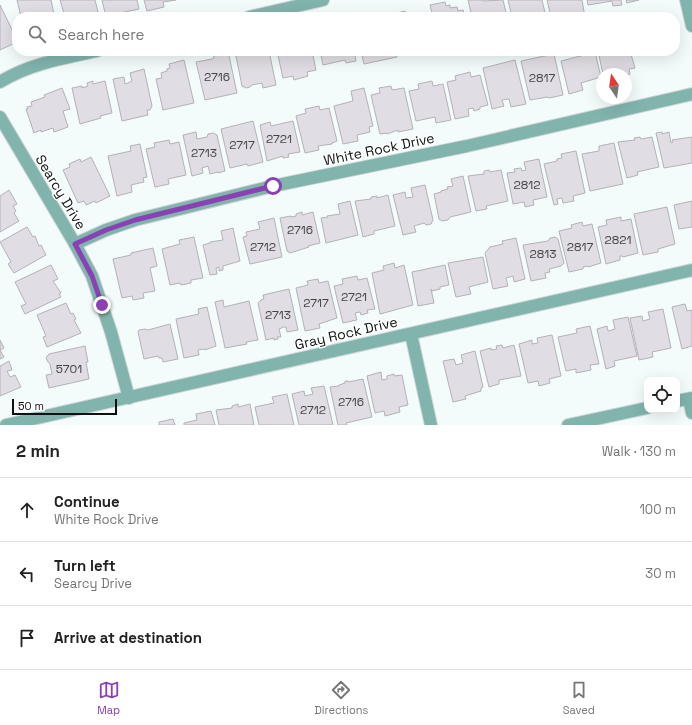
<!DOCTYPE html>
<html lang="en">
<head>
<meta charset="utf-8">
<style>
	body { margin:0; font-family:"Space Grotesk",sans-serif; background:#f6f6f6; color:#222 }
	.controls { position:absolute; right:12px; bottom:12px; display:grid; overflow:hidden; border-radius:8px; box-shadow:0 4px 16px #0002 }
	.controls button { width:36px; height:36px; display:grid; place-items:center; padding:0; border:0; border-bottom:1px solid #e0e0e0; background:#fff; color:#222; font:20px sans-serif }
	.compass { position:absolute; left:596px; top:68px; width:36px; height:36px; border-radius:50%; background:#fff; box-shadow:0 4px 16px #0002; rotate:347deg }
	.scale { position:absolute; left:12px; bottom:10px; width:105px; box-sizing:border-box; padding-left:4px; border:2px solid #0e1111; border-top:0; font-size:11px; line-height:14px; white-space:nowrap; color:#0e1111; -webkit-text-stroke:3px #fff; paint-order:stroke }
	.stop { position:absolute; width:12px; height:12px; margin:-9px; border:3px solid #8a41b3; border-radius:50%; background:#fff }
	.stop.end { background:#8a41b3; border-color:#fff; box-shadow:0 1px 4px #0008 }
	.list { margin:0; padding:0; list-style:none }
	h2 { display:flex; justify-content:space-between; align-items:center; height:52px; margin:0; padding:0 16px; font-size:17px }
	h2 small { font-size:13px; font-weight:400; color:#767676 }
	.list li { display:grid; grid-template-columns:26px 1fr auto; gap:12px; align-items:center; box-sizing:border-box; height:64px; padding:0 16px; border-top:1px solid #e0e0e0 }
	.list b { display:block; font-size:15px; white-space:nowrap }
	.list p { margin:0; font-size:13px; white-space:nowrap; color:#767676 }
	.list em { font-size:13px; font-style:normal; color:#767676 }
	.icon { flex:none; width:22px; height:22px; fill:none; stroke:currentColor; stroke-width:2; stroke-linecap:round; stroke-linejoin:round }
	.map { position:relative; flex:none; width:692px; height:425px; overflow:hidden }
	.search { position:absolute; background:#fff; box-shadow:0 4px 16px #0002; left:12px; right:12px; top:12px; height:44px; display:flex; align-items:center; gap:10px; box-sizing:border-box; padding:0 14px; border-radius:16px; color:#767676; font-size:15px }
	.sheet { height:244px; background:#fff }
	nav { display:flex; justify-content:space-around; align-items:center; box-sizing:border-box; height:56px; border-top:1px solid #e0e0e0; background:#fff; font-size:11px; color:#767676 }
	nav a { display:grid; justify-items:center; gap:2px }
	nav .on { color:#8a41b3 }
	.map>svg:first-child { display:block }
</style>
</head>
<body>
<div class="map">
<svg width="692" height="425" viewBox="0 0 692 425">
	<rect width="100%" height="100%" fill="#f3fcfb"/>
	<g fill="#e1dde4" stroke="#b4b1b7">
		<polygon points="17,0 51,0 54,14 55,13 56,17 21,17"/>
		<polygon points="60,0 95,0 98,12 83,17 65,17"/>
		<polygon points="102,0 137,0 139,9 120,13 121,17 106,17"/>
		<polygon points="144,0 176,0 163,2 164,7 147,11"/>
		<polygon points="468,0 483,0 483,1 503,0 507,17 472,17"/>
		<polygon points="508,0 542,0 546,17 512,17"/>
		<polygon points="547,0 582,0 585,17 576,17 575,14 563,17 551,17"/>
		<polygon points="587,0 621,0 622,5 613,6 612,1 588,5"/>
		<polygon points="626,0 639,0 627,3"/>
		<polygon points="445,2 446,6 450,5 450,8 457,7 458,11 463,10 465,17 433,17 430,5"/>
		<polygon points="0,5 17,40 17,42 0,50"/>
		<polygon points="405,11 406,17 394,17 393,14"/>
		<polygon points="228,51 237,93 205,100 196,62 212,59 214,58 213,54"/>
		<polygon points="235,51 250,51 251,55 257,53 257,51 269,51 276,85 263,88 262,83 252,85 250,87 246,88 242,86"/>
		<polygon points="277,51 312,51 316,70 307,72 308,76 294,80 293,76 283,78"/>
		<polygon points="320,51 354,51 356,61 346,63 345,60 323,65"/>
		<polygon points="361,51 396,51 397,57 364,64"/>
		<polygon points="583,51 595,52 601,77 581,83 583,90 569,94 561,61 584,55"/>
		<polygon points="598,51 630,51 635,68 629,69 630,74 626,75 603,74"/>
		<polygon points="554,54 563,95 549,98 548,97 530,100 521,61"/>
		<polygon points="184,60 194,103 163,110 156,79 162,78 161,73 167,71 167,69 170,68 169,64"/>
		<polygon points="515,60 526,104 511,107 509,99 502,100 504,106 492,109 483,68"/>
		<polygon points="144,69 152,106 150,110 147,110 148,115 122,121 113,79 124,77 125,84 128,83 132,81 130,73"/>
		<polygon points="470,72 471,77 480,75 488,105 480,107 480,109 474,111 473,108 468,109 469,116 455,119 447,82 456,80 455,76"/>
		<polygon points="93,81 93,84 105,81 112,113 100,116 101,118 80,124 72,88 82,86 82,88 88,86 87,83"/>
		<polygon points="432,81 433,86 443,84 451,120 436,123 435,117 416,121 409,91 419,89 418,84"/>
		<polygon points="391,86 392,90 404,88 413,129 398,132 398,130 387,134 387,133 380,134 371,95 380,93 379,88"/>
		<polygon points="62,88 70,109 63,111 68,127 54,132 53,128 41,132 41,130 34,133 26,109 28,109 27,107 32,106 31,102 45,97 44,95"/>
		<polygon points="364,88 373,126 369,127 370,132 357,135 358,141 343,144 334,106 353,101 351,91"/>
		<polygon points="319,106 320,110 329,108 337,141 332,143 332,144 318,146 319,150 305,153 296,116 306,113 305,109"/>
		<polygon points="253,121 263,162 248,166 247,164 230,168 221,129"/>
		<polygon points="293,121 300,152 288,154 289,157 283,158 283,156 267,161 260,125 270,122 271,126"/>
		<polygon points="196,132 197,139 207,137 208,134 213,133 217,135 225,171 218,173 218,172 210,174 208,166 202,168 203,173 192,176 183,135"/>
		<polygon points="662,132 662,134 669,132 671,143 673,142 672,140 692,137 692,163 664,168 656,133"/>
		<polygon points="640,137 641,139 652,137 659,167 637,172 638,175 627,178 618,142 635,140 634,138"/>
		<polygon points="169,140 170,144 179,142 186,175 168,179 169,184 155,187 146,149 155,147 154,143"/>
		<polygon points="614,143 623,184 590,191 582,154 599,151 599,146"/>
		<polygon points="140,144 147,177 143,178 144,182 131,185 132,192 117,196 108,156 131,151 130,146"/>
		<polygon points="576,151 585,193 573,196 574,201 563,203 562,198 557,199 558,204 554,205 544,164 557,161 557,159 562,158 561,154"/>
		<polygon points="91,157 110,196 96,203 95,201 86,205 84,201 78,203 63,170 70,167 69,164 80,159 81,162"/>
		<polygon points="539,159 547,197 533,200 534,205 525,207 524,202 513,204 507,173 515,172 514,169 521,168 522,171 526,170 524,162"/>
		<polygon points="489,170 490,172 501,170 508,201 486,206 487,209 476,211 468,176 484,174 484,171"/>
		<polygon points="463,176 471,212 450,217 448,220 442,221 439,219 434,194 441,192 441,191 448,189 447,187 453,186 451,179"/>
		<polygon points="425,185 433,220 431,224 426,225 424,223 414,226 416,232 403,235 393,195 405,192 406,198 413,197 411,188"/>
		<polygon points="9,190 17,204 13,206 16,211 14,213 19,221 0,232 0,196"/>
		<polygon points="388,195 395,226 374,231 374,234 363,237 355,201 371,199 371,197 377,196 377,198"/>
		<polygon points="350,201 358,235 326,243 321,218 328,217 327,216 340,214 338,204"/>
		<polygon points="692,201 692,227 679,229 674,205"/>
		<polygon points="667,207 675,244 658,249 658,252 643,255 634,214"/>
		<polygon points="302,212 302,215 313,212 320,243 308,246 309,247 290,253 287,251 280,218 291,216 291,217 296,216 296,214"/>
		<polygon points="621,217 621,221 631,219 638,253 623,257 622,256 620,256 620,260 606,264 598,227 607,225 606,220"/>
		<polygon points="274,218 282,257 250,264 243,237 247,236 246,232 260,229 258,222"/>
		<polygon points="582,222 583,226 592,224 601,263 588,267 588,266 583,267 583,269 569,272 559,231 572,228 571,225"/>
		<polygon points="27,227 33,237 35,236 39,246 41,245 46,255 14,273 8,264 11,262 0,242"/>
		<polygon points="233,228 240,261 223,266 223,270 219,271 219,267 216,268 217,274 210,275 203,245 210,243 210,242 223,240 221,231"/>
		<polygon points="194,237 203,278 191,280 191,283 181,285 180,283 170,285 162,249 180,244 179,240"/>
		<polygon points="555,237 558,239 564,263 561,266 549,269 550,272 545,273 546,278 531,281 523,245 548,241 550,238"/>
		<polygon points="516,238 525,279 514,282 513,276 506,278 508,286 493,289 485,253 490,247 503,244 502,241"/>
		<polygon points="153,248 157,266 150,268 155,291 143,293 144,298 133,300 132,296 122,298 113,259 131,255 131,253"/>
		<polygon points="483,257 488,282 469,287 471,294 456,297 448,263"/>
		<polygon points="394,263 395,268 404,265 413,305 380,314 372,273 384,270 383,266"/>
		<polygon points="51,265 58,279 53,281 61,293 59,294 61,297 25,314 21,306 26,304 15,282"/>
		<polygon points="445,265 449,285 440,287 440,289 432,291 431,289 434,303 418,306 412,272"/>
		<polygon points="357,276 358,280 367,278 375,309 367,310 368,313 361,315 360,312 355,313 357,320 343,323 334,286 343,284 342,279"/>
		<polygon points="318,279 319,283 328,281 337,318 319,324 320,328 305,331 296,288 308,285 307,281"/>
		<polygon points="289,289 298,330 287,332 286,327 284,327 279,329 281,337 277,337 278,339 274,340 274,338 266,340 258,303 261,300 264,299 263,295"/>
		<polygon points="223,300 224,307 249,301 258,340 246,342 247,344 225,348 215,302"/>
		<polygon points="66,303 71,314 73,313 76,319 74,320 81,333 47,347 43,337 46,336 37,315"/>
		<polygon points="685,304 687,311 692,310 692,346 682,349 672,307"/>
		<polygon points="207,307 216,346 205,350 205,349 198,350 199,355 184,358 176,319 199,314 198,309"/>
		<polygon points="663,309 671,348 652,352 653,357 639,360 630,318 642,316 643,321 650,319 648,312"/>
		<polygon points="628,317 637,356 614,361 615,366 606,369 597,329 607,326 608,331 615,329 613,320"/>
		<polygon points="170,324 178,359 163,362 162,358 159,358 158,356 144,359 138,332 139,330 145,329 148,330"/>
		<polygon points="590,326 599,364 590,365 591,370 576,373 576,369 566,371 558,337 577,333 576,329"/>
		<polygon points="552,335 561,376 549,379 550,383 539,386 538,381 528,383 519,344 532,340 532,344 538,343 537,338"/>
		<polygon points="0,340 4,348 0,350 4,357 0,359"/>
		<polygon points="502,345 503,348 514,345 521,376 499,380 499,384 489,387 480,351 491,348 491,350 497,349 496,346"/>
		<polygon points="85,346 88,362 86,362 89,379 49,388 46,375 52,374 50,364 48,362 46,358 49,354"/>
		<polygon points="475,351 483,387 481,388 481,391 465,396 466,399 453,402 443,361 454,359 456,365 463,363 461,355"/>
		<polygon points="9,361 12,370 7,371 10,377 15,375 21,387 0,396 0,366"/>
		<polygon points="381,372 382,380 387,379 387,376 394,374 394,376 402,375 408,405 399,407 400,412 385,416 384,411 375,413 367,376"/>
		<polygon points="363,379 372,417 346,423 347,425 338,425 330,387 339,386 339,385 345,383 345,381 348,381 348,382"/>
		<polygon points="324,386 333,425 299,425 292,394 304,391 305,396 313,394 311,388"/>
		<polygon points="287,394 294,425 259,425 255,407 274,403 272,397"/>
		<polygon points="238,404 238,407 250,404 254,425 219,425 216,410 232,408 232,406"/>
		<polygon points="211,411 215,425 184,425 184,423 197,420 196,414"/>
		<polygon points="173,419 175,425 159,425 159,422"/>
	</g>
	<g fill="none" stroke-linecap="round" stroke-linejoin="round">
		<defs>
			<g id="minor">
				<polyline points="686,0 692,26"/>
				<polyline points="249,17 323,0"/>
				<path d="M0,82C29,64 64,58 97,51"/>
				<polyline points="0,117 75,244 92,276 111,332 129,398"/>
				<polyline points="75,244 106,230 135,220 273,186 467,146 692,94"/>
				<polyline points="411,334 431,425"/>
				<polyline points="689,399 692,413"/>
				<polyline points="677,401 692,398"/>
				<polyline points="6,425 692,270"/>
				<polyline points="568,425 647,408"/>
			</g>
		</defs>
		<use href="#minor" stroke="#ced6d6" stroke-width="14"/>
		<use href="#minor" stroke="#81b4ad" stroke-width="12"/>
	</g>
	<g fill="none" stroke-linecap="round" stroke-linejoin="round">
		<polyline stroke="#8a41b3" stroke-width="5" points="102,305 92,276 75,244 106,230 135,220 273,186"/>
	</g>
	<g text-anchor="middle" stroke-width="3" stroke-linejoin="round" paint-order="stroke">
		<g font-size="12" fill="#434446">
			<text x="217" y="81">2716</text>
			<text x="542" y="82">2817</text>
			<text x="279" y="143">2721</text>
			<text x="242" y="149">2717</text>
			<text x="204" y="157">2713</text>
			<text x="527" y="189">2812</text>
			<text x="300" y="234">2716</text>
			<text x="618" y="244">2821</text>
			<text x="263" y="251">2712</text>
			<text x="580" y="251">2817</text>
			<text x="543" y="258">2813</text>
			<text x="354" y="301">2721</text>
			<text x="316" y="307">2717</text>
			<text x="278" y="319">2713</text>
			<text x="69" y="373">5701</text>
			<text x="351" y="406">2716</text>
			<text x="313" y="414">2712</text>
		</g>
		<g font-size="14" fill="#0e1111" stroke="#fff">
			<text transform="translate(379 149) rotate(-12)" y="5">White Rock Drive</text>
			<text transform="translate(61 192) rotate(59)" y="5">Searcy Drive</text>
			<text transform="translate(346 333) rotate(-13)" y="5">Gray Rock Drive</text>
		</g>
	</g>
</svg>
<div class="controls">
<button><svg class="icon" aria-label="locate" viewBox="0 0 24 24"><circle cx="12" cy="12" r="6"/><path d="M12 2v4M12 18v4M2 12h4M18 12h4"/></svg></button>
</div>
<svg class="compass" viewBox="-18 -18 36 36"><path d="M0-13l5 13h-10z" fill="#e53935"/><path d="M0 13l5-13h-10z" fill="#767676"/></svg>
<div class="scale">50 m</div>
<div class="stop" style="left:273px;top:186px"></div>
<div class="stop end" style="left:102px;top:305px"></div>
<div class="search"><svg class="icon" aria-label="search" viewBox="0 0 24 24"><circle cx="10" cy="10" r="6"/><path d="M15 15l6 6"/></svg>Search here</div>
</div>
<section class="sheet">
<h2>2 min<small>Walk · 130 m</small></h2>
<ul class="list">
<li><svg class="icon" aria-label="ahead" viewBox="0 0 24 24"><path d="M12 20V5M6 11l6-6 6 6"/></svg><div><b>Continue</b><p>White Rock Drive</p></div><em>100 m</em></li>
<li><svg class="icon" aria-label="left" viewBox="0 0 24 24"><path d="M17 20v-9H6M10 6l-5 5 5 5"/></svg><div><b>Turn left</b><p>Searcy Drive</p></div><em>30 m</em></li>
<li><svg class="icon" aria-label="arrive" viewBox="0 0 24 24"><path d="M6 21V4h12l-3 4 3 4H6"/></svg><div><b>Arrive at destination</b></div></li>
</ul>
</section>
<nav>
<a class="on"><svg class="icon" aria-label="map" viewBox="0 0 24 24"><path d="M3 6l6-2 6 2 6-2v14l-6 2-6-2-6 2zM9 4v14M15 6v14"/></svg>Map</a>
<a><svg class="icon" aria-label="directions" viewBox="0 0 24 24"><path d="M12 3l9 9-9 9-9-9zM9 14v-3h6M13 9l2 2-2 2"/></svg>Directions</a>
<a><svg class="icon" aria-label="saved" viewBox="0 0 24 24"><path d="M7 4h10v16l-5-4-5 4z"/></svg>Saved</a>
</nav>
</body>
</html>
